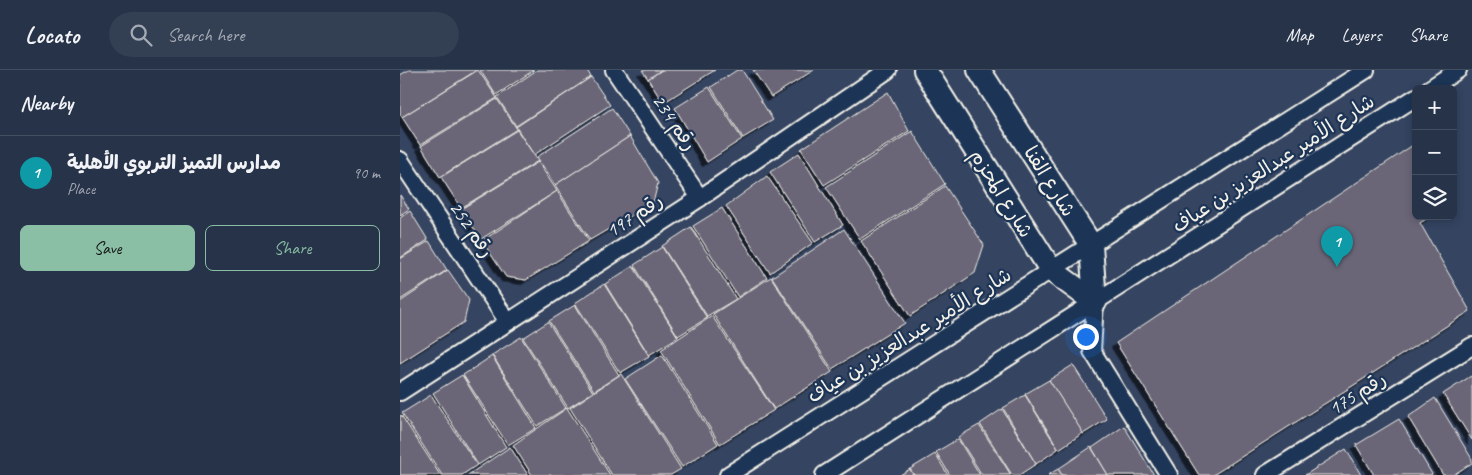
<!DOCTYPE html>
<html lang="en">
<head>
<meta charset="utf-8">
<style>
	body { margin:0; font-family:Caveat,"Playpen Sans Arabic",sans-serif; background:#333f53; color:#f1f3f6 }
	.controls { position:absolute; right:15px; top:15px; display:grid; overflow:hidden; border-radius:8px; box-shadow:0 2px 8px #0003 }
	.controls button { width:45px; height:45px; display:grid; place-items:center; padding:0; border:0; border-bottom:1px solid #434e61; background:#273349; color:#f1f3f6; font:25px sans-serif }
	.you { position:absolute; left:685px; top:266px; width:18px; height:18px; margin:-12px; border:4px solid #fff; border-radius:50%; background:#1a73e8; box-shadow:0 0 0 8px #1a73e833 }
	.badge { display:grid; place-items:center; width:32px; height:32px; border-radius:50%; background:#8abfa5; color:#fff; font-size:16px; font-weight:700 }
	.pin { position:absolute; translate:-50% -41px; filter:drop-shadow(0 1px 2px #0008) }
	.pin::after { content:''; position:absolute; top:26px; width:18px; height:15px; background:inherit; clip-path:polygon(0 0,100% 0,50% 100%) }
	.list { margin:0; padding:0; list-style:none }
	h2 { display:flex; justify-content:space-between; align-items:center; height:65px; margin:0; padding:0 20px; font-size:21px }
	h2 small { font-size:16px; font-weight:400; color:#a4aab4 }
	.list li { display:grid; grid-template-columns:32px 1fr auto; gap:15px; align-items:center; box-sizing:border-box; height:75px; padding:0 20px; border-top:1px solid #434e61 }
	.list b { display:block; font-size:19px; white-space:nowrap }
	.list p { margin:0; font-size:16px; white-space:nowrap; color:#a4aab4 }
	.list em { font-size:16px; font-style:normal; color:#a4aab4 }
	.actions { display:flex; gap:10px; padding:15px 20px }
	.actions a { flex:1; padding:11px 0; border:1px solid #8abfa5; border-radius:8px; text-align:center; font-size:18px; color:#8abfa5 }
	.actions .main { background:#8abfa5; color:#111 }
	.icon { flex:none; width:28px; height:28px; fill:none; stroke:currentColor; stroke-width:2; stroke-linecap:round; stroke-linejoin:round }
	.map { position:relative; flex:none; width:1072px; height:405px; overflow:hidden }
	header { display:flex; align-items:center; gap:30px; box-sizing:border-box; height:70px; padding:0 25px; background:#273349; border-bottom:1px solid #434e61 }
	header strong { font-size:24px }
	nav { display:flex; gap:28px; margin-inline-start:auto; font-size:18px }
	.search { width:350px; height:45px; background:#333f53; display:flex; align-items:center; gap:12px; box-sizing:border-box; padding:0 18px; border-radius:28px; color:#a4aab4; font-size:19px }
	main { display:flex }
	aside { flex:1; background:#273349 }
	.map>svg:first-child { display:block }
</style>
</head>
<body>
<header>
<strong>Locato</strong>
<div class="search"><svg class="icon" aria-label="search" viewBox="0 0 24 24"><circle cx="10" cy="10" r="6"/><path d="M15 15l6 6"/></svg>Search here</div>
<nav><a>Map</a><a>Layers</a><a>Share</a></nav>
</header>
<main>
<aside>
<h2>Nearby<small></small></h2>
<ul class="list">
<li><span class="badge" style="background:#0f9aa8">1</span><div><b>مدارس التميز التربوي الأهلية</b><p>Place</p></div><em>90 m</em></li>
</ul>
<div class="actions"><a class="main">Save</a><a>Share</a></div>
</aside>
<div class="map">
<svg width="1072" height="405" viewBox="0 0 1072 405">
	<defs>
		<filter id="shadow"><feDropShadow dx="-4.5" dy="4.5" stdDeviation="0" flood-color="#0009"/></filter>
	</defs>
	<rect width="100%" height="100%" fill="#344461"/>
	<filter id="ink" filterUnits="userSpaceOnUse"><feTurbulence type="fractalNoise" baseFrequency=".02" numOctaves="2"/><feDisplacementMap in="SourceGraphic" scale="10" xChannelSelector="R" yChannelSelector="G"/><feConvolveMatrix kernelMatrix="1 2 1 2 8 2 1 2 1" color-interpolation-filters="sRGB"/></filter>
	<g filter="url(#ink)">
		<g fill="#6b6678" stroke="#f4f1e8" filter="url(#shadow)">
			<polygon points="9,0 77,0 2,47 0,44 0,5"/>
			<polygon points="78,0 97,28 20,75 2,47"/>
			<polygon points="80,0 134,0 96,25"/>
			<polygon points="137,0 187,0 191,7 116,56 97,27"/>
			<polygon points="242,0 261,0 248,9"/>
			<polygon points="262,0 315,0 263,33 248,9"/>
			<polygon points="337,0 342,0 373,50 343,68 311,17"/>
			<polygon points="353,0 414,0 371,27"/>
			<polygon points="191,7 210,35 134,85 116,57"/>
			<polygon points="309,17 342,69 307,92 275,38"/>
			<polygon points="488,22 509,61 424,115 401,79"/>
			<polygon points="97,29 117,59 40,107 21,76"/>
			<polygon points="212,38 230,66 155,115 137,87"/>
			<polygon points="117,60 138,91 61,138 41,107"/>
			<polygon points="512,61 545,114 460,169 426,117"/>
			<polygon points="230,66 258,113 253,133 190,170 155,115"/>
			<polygon points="1016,73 1016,146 1031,146 1020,153 1070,241 813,405 799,405 716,273"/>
			<polygon points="399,83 443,155 415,172 370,102"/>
			<polygon points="138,92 157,121 81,169 61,139"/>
			<polygon points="367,106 413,173 370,203 326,136"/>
			<polygon points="545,116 584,175 575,203 510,246 461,171"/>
			<polygon points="157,121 189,171 126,210 106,207 82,171"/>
			<polygon points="0,125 9,139 0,145"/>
			<polygon points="322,138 367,208 338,227 293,156"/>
			<polygon points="10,141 28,170 0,188 0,148"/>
			<polygon points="291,157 336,229 307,246 262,176"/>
			<polygon points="444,159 505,253 432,299 372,207"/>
			<polygon points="29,171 47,200 0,230 0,189"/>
			<polygon points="262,177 307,248 278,266 234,195"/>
			<polygon points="233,196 278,267 249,285 205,214"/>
			<polygon points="48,200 69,230 64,252 0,293 0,232"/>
			<polygon points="371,207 432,302 374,339 313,244"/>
			<polygon points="204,214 249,286 220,303 175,233"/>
			<polygon points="175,235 219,305 194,321 149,251"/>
			<polygon points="312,246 374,340 320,374 261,280"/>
			<polygon points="148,252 193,322 168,338 123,268"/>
			<polygon points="121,267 166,338 137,356 92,285"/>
			<polygon points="262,285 318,374 282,397 225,309"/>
			<polygon points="92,286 136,358 108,375 63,305"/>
			<polygon points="673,295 707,349 683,364 649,310"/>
			<polygon points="221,304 281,399 271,405 212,405 170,338"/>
			<polygon points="62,305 106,377 78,395 33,323"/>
			<polygon points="1071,306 1072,308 1072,370 1043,324"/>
			<polygon points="649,310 683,363 659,379 625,324"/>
			<polygon points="31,325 77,395 62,405 42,405 2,343"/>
			<polygon points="625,325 658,379 636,394 603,338"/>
			<polygon points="1035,328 1072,389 1072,393 1053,405 1043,405 1008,347"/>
			<polygon points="167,338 210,405 132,405 113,375"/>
			<polygon points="602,339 636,394 619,405 612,405 580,354"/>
			<polygon points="1,345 40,405 0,405 0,346"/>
			<polygon points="999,349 1032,404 1031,405 974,405 956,375"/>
			<polygon points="579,355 611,405 582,405 558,367"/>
			<polygon points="724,356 754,405 708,405 692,378"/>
			<polygon points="558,369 580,405 550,405 536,382"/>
			<polygon points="110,377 128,405 68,405"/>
			<polygon points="691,377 708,405 662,405 658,399"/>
			<polygon points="946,379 961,405 905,405"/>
			<polygon points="535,384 548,405 514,405 510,399"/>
			<polygon points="510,399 513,405 500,405"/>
			<polygon points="658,399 662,405 648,405"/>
		</g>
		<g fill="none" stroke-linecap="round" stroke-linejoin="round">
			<defs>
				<g id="street">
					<polyline points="214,0 300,128"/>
					<polyline points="1029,19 1058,0"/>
					<polyline points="0,90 108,252"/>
					<polyline points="695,232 692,281 769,405"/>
					<polyline points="0,322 300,128 488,0"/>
					<polyline points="328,405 966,0"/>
					<polyline points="424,405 1016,27"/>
					<polyline points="865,405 1072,276"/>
				</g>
				<g id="secondary">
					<polyline points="525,0 651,200 695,232"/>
					<polyline points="579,0 691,175 695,232"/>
				</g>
			</defs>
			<use href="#street" stroke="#f4f1e8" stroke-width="20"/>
			<use href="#secondary" stroke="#f4f1e8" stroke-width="26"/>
			<use href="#street" stroke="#1d3557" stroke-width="16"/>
			<use href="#secondary" stroke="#1d3557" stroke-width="22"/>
		</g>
	</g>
	<g text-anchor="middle" stroke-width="4.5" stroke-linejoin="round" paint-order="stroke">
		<g font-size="20" fill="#f4f1e8" stroke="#1d3557">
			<text transform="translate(275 52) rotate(56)" y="7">رقم 234</text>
			<text transform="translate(873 93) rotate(-33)" y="7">شارع الأمير عبدالعزيز بن عياف</text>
			<text transform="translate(650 111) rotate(58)" y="7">شارع القنا</text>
			<text transform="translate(602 123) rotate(58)" y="7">شارع المحزم</text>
			<text transform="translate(234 145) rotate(-33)" y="7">رقم 197</text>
			<text transform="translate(72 159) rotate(56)" y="7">رقم 252</text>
			<text transform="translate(509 265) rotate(-32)" y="7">شارع الأمير عبدالعزيز بن عياف</text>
			<text transform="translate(957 323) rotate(-32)" y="7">رقم 175</text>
		</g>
	</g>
</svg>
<div class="controls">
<button>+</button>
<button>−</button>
<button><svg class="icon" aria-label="layers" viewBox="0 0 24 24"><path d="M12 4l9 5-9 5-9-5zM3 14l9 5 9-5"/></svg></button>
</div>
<div class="you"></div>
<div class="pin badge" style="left:937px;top:197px;background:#0f9aa8">1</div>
</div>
</main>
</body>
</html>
